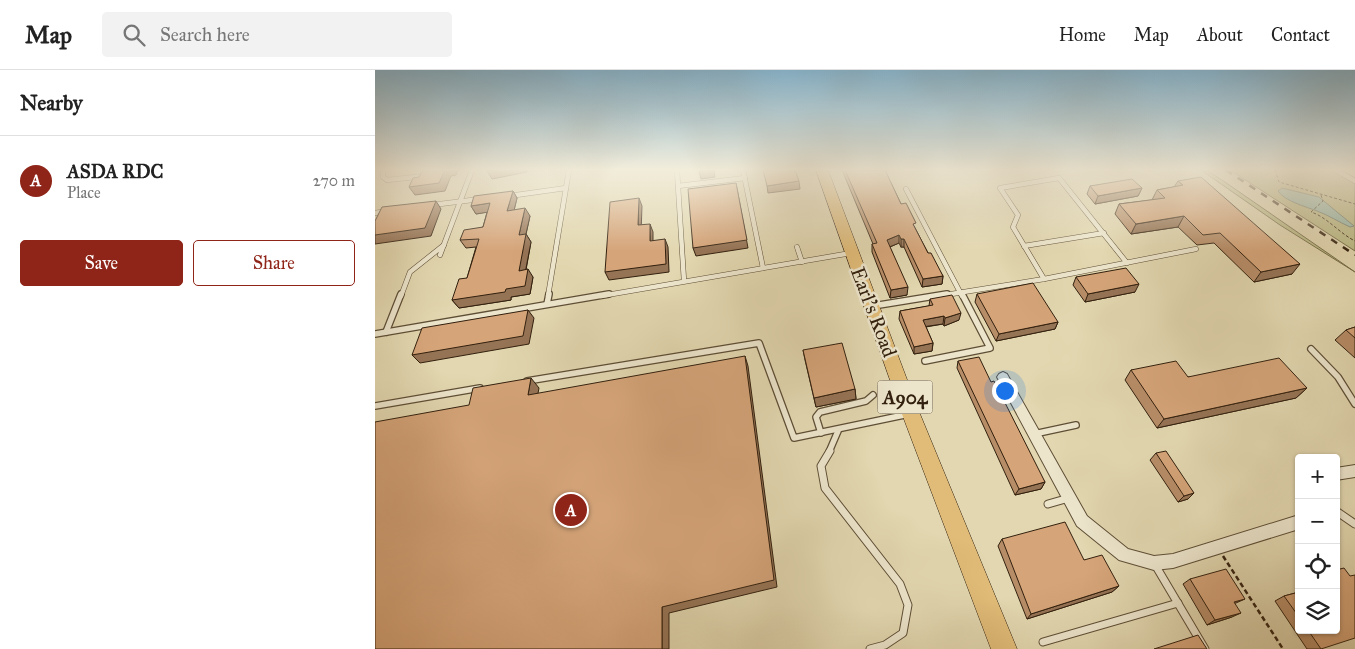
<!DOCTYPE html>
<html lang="en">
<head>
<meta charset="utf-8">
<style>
	body { margin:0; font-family:"IM FELL Great Primer",serif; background:#f2f2f2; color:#222 }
	.controls { position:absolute; right:15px; bottom:15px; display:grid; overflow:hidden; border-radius:5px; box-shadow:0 1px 4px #0004 }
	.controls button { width:45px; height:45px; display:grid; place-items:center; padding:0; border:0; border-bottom:1px solid #e0e0e0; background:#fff; color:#222; font:25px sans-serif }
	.you { position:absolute; left:629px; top:320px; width:18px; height:18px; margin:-12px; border:4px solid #fff; border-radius:50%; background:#1a73e8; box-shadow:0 0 0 8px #1a73e833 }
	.badge { display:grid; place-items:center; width:32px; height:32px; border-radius:50%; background:#8f2418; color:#fff; font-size:16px; font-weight:700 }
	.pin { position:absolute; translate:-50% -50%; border:2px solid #fff; box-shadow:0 1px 5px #0006 }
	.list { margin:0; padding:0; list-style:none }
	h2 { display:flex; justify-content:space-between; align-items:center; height:65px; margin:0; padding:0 20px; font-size:21px }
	h2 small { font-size:16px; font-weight:400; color:#767676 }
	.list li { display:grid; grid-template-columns:32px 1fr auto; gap:15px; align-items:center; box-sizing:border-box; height:90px; padding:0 20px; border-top:1px solid #e0e0e0 }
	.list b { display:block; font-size:19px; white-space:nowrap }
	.list p { margin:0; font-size:16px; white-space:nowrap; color:#767676 }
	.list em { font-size:16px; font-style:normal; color:#767676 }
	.actions { display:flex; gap:10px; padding:15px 20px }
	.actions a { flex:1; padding:11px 0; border:1px solid #8f2418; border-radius:5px; text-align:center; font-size:18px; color:#8f2418 }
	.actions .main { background:#8f2418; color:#fff }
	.icon { flex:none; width:28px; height:28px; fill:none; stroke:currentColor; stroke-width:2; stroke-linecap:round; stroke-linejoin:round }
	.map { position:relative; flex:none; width:980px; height:579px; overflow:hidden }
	header { display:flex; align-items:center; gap:30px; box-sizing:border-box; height:70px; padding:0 25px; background:#fff; border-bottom:1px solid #e0e0e0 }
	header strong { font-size:24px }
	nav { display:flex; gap:28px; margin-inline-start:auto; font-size:18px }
	.search { width:350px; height:45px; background:#f2f2f2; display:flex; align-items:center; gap:12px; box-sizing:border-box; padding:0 18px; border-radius:5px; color:#767676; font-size:19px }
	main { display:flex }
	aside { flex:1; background:#fff }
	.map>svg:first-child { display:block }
</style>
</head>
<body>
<header>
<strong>Map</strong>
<div class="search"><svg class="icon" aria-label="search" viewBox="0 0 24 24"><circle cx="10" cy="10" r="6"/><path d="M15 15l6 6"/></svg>Search here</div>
<nav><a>Home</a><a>Map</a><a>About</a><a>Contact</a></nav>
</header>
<main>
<aside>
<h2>Nearby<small></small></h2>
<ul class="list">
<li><span class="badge">A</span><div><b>ASDA RDC</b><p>Place</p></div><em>270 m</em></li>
</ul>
<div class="actions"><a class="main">Save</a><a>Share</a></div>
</aside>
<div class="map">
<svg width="980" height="579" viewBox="0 0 980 579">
	<rect width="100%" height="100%" fill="#e2d7b0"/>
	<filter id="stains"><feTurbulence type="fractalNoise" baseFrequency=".004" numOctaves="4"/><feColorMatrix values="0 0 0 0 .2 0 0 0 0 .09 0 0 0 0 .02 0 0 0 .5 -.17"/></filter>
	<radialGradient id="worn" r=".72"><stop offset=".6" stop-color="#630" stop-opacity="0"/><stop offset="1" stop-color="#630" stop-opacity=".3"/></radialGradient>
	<g fill="#bcbc86" stroke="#776e4a">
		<polygon points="826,100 831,100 847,110 980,202 905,155"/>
		<polygon points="855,100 966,100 980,108 980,181"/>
	</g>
	<path fill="#95baac" stroke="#6d7c6d" d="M907,118L944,127L979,156L975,157C964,152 953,145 942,141C932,137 909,131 903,121Z"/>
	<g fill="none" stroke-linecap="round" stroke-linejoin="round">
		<defs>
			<g id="lane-far2">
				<polyline points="8,100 8,107 12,110 50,106 53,100"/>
				<polyline points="302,100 309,211"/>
				<polyline points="368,100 388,198"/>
				<polyline points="961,100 980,111"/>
				<polyline points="303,116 370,108"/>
				<polyline points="531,119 587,226"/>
				<polyline points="134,126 191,118"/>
				<polyline points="57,135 105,129"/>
				<polyline points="0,143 11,141"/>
				<polyline points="649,176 729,163"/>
				<polyline points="422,177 427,192"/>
				<polyline points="65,185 97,100"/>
				<polyline points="669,209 638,157 643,145 625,118 684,108 752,193"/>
				<polyline points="26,226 35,202 69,175"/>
				<polyline points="173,226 194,100"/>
				<polyline points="226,226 476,183"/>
				<polyline points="564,226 669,209 821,179"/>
			</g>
			<g id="lane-far1">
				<polyline points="172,234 174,224"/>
				<polyline points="498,236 572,224"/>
				<polyline points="11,262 26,224"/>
				<polyline points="0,264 234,224"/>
				<polyline points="936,279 963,307 980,334"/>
				<polyline points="550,291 615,278 587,224"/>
				<polyline points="152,311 384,273 419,368 534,344"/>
				<polyline points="0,336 105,318"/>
				<polyline points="446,363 441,347 445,342 491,331 498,325"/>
				<polyline points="659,364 701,355"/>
				<polyline points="454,382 463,361"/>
			</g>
			<g id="lane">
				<polyline points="455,381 446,396 450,418 525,514 533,535 528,563 510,575 495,579"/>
				<polyline points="673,434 694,428"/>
				<polyline points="961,441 980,454"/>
				<polyline points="779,493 830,579"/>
				<polyline points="668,572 803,533"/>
			</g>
			<g id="street">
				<polygon points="628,302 632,304 712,446 753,479 779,486 798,484 924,445 924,459 798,498 779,500 744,490 702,456 622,307 624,304"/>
				<polygon points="980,395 980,407 961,410 961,398"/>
			</g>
			<polygon id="primary" points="441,100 453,100 545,344 642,579 616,579 527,344"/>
		</defs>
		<use href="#lane-far2" stroke="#5e4e36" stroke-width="5.5"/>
		<use href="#lane-far1" stroke="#5e4e36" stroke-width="8"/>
		<use href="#lane" stroke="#5e4e36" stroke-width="9"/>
		<use href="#street" stroke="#5e4e36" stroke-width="2"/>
		<use href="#primary" stroke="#32200e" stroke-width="1"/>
		<g stroke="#32200e" stroke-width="1" stroke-dasharray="3 2" stroke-linecap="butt">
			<polyline points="900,100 904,112 980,134"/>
			<path d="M946,125L948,131L936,142C952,147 964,163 980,171"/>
		</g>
		<polyline stroke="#32200e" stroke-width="2.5" stroke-dasharray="5 3" stroke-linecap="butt" points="848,486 908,579"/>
		<use href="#lane-far2" stroke="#ece5cc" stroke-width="4.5"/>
		<use href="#lane-far1" stroke="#ece5cc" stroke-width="5.5"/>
		<use href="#lane" stroke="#ece5cc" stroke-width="7"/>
		<use href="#street" fill="#ece5cc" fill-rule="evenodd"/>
		<use href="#primary" fill="#e1bc78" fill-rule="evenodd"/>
		<polyline stroke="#32200e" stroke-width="2.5" stroke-dasharray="7 7" stroke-linecap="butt" points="851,100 980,185"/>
	</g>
	<g fill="#b78d68" stroke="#32200e">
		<polygon points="467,100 510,100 526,134 540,158 553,183 568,206 567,214 547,217 529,177 526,177 524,173 515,177 532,225 515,228 497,182 497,174 498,174"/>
		<polygon points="803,111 917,204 879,212 839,173 822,175 803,157 756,164 740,144 744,134 777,130 782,120 799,117"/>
		<polygon points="715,116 767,118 763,126 720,134 712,124"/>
		<polygon points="138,121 142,128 139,140 155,146 151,164 156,172 151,200 158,207 155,224 136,227 136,230 84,238 77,230 92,208 101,177 91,178 85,170 108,157 112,142 101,144 96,136"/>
		<polygon points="701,207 760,222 710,232 698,215"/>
		<polygon points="602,224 683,252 680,259 621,271 600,232"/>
		<polygon points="555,229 584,250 569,256 568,254 551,257 558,273 557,281 539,284 524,249 525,241 554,236"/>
		<polygon points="980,257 980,288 960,270 971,260"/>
		<polygon points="428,280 480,319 481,329 441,337 430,290"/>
		<polygon points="583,291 670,412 666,419 640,425 582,298"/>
		<polygon points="756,300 813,307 932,318 921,328 782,358 750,310"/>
		<polygon points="781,383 819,423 813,429 803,432 775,390"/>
		<polygon points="627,469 709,490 744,516 737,522 652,549 623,476"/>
		<polygon points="815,509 860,534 857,547 832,555 808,514"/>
		<polygon points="924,522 924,560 961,560 946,579 932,579 900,531 909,526"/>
	</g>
	<g fill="#957355" stroke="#32200e">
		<polygon points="70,100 83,100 81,105 76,106 70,121 40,125 34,117"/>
		<polygon points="116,100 152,100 152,102 117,109 112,101"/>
		<polygon points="330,100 339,100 340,107 326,109 324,101"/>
		<polygon points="424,111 425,119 393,123 392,116"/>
		<polygon points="361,113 373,178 321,186 318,178"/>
		<polygon points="767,118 763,126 720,134 723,126"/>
		<polygon points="138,121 142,128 137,149 132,141"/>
		<polygon points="264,128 267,136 266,163 263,155"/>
		<polygon points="61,131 66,139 56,166 0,174 0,165"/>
		<polygon points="115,133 120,141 101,144 96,136"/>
		<polygon points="150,138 155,146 151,164 156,172 149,209 144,201 144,165"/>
		<polygon points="809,146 803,157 756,164 761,154"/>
		<polygon points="275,154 278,162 278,179 275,171"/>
		<polygon points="524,165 524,173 512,178 512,170"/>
		<polygon points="290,169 293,177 294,202 234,210 230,202"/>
		<rect x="526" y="169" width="3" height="8"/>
		<polygon points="925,194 917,204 879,212 886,202"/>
		<polygon points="153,199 158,207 155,224 136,227 136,230 84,238 77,230 131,219"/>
		<polygon points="568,206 567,214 547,217 548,209"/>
		<polygon points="764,214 760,222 710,232 713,224"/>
		<polygon points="533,217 532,225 515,228 516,220"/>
		<polygon points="153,240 159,248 154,274 45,293 37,285"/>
		<polygon points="586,243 584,250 569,256 570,248"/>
		<polygon points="569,246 568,254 547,257 548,250"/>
		<polygon points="683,252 680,259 621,271 624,264"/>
		<polygon points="558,273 557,281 539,284 539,277"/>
		<polygon points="370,286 373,296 402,517 294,543 294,579 287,579 287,537"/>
		<polygon points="156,308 164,318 161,334 153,325"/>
		<polygon points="932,318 921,328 782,358 789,349"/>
		<polygon points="480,319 481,329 441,337 439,328"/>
		<polygon points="670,412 666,419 640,425 644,419"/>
		<polygon points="819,423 813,429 803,432 809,426"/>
		<polygon points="744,516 737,522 652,549 656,544"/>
		<polygon points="870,529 861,533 850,536 859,532"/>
		<polygon points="866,543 857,547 832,555 840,550"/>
	</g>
	<g fill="#d5a479" stroke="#32200e">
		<polygon points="48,100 70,100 64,113 34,117 38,108 44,107"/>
		<polygon points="388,100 420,100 424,111 392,116"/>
		<polygon points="470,100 510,100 526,134 531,133 541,153 538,154 553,183 556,183 568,206 548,209 529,169 526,169 524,165 512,170 533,217 516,220 497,174 502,173"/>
		<polygon points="826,107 925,194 886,202 845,163 828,165 809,146 761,154 744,134 790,128 782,120 808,115 803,111"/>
		<polygon points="757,109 767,118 723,126 715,116"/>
		<polygon points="361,113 372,170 318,178 313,119"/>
		<polygon points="138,121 132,141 150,138 144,165 151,164 144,201 153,199 150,216 131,219 130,222 77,230 84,209 92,208 104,169 85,170 89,160 108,157 115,133 96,136 99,126"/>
		<polygon points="264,128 263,155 275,154 275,171 290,169 291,194 230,202 235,132"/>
		<polygon points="61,131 50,158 0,165 0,151 7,137"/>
		<polygon points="751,198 764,214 713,224 701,207"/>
		<polygon points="658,213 683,252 624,264 602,224"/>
		<polygon points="577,225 586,243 570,248 569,246 548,250 558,273 539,277 525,241 558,235 555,229"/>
		<polygon points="153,240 148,266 37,285 47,258"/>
		<polygon points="980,257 980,268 971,260"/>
		<polygon points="467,273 480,319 439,328 428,280"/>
		<polygon points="370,286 399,510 287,537 287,579 0,579 0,352 94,335 98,318 156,308 153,325"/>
		<polygon points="604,287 616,312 619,311 670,412 644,419 583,291"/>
		<polygon points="904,288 932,318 789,349 756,300 801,291 813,307"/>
		<polygon points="791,381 819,423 809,426 781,383"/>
		<polygon points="690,452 709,490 727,485 744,516 656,544 627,469"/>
		<polygon points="969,498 975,506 980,505 980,568 946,579 933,560 961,560 961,500"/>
		<polygon points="851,499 870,529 859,532 866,543 840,550 815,509"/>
		<polygon points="924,522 924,547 909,526"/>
		<polygon points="823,565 832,579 779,579"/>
	</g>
	<linearGradient id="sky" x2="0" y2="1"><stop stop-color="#87b6d0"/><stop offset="0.55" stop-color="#f2eddb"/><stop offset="1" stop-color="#f2eddb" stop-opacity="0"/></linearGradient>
	<rect width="980" height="181" fill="url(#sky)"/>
	<g text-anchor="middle" stroke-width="5" stroke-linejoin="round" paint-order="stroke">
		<rect fill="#ece5cc" stroke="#6a5b47" stroke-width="1" x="502.5" y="310.5" width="55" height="33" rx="4"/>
		<g font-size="19" font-weight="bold" fill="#32200e">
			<text x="530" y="334">A904</text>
		</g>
		<g font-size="20" fill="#32200e" stroke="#ece5cc">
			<text transform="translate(499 242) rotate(69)" y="7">Earl's Road</text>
		</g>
	</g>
	<rect width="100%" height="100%" filter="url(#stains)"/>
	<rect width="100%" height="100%" fill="url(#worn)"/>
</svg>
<div class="controls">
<button>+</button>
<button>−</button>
<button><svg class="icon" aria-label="locate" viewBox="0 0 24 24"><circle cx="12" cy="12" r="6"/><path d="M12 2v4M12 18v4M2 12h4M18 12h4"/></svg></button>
<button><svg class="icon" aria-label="layers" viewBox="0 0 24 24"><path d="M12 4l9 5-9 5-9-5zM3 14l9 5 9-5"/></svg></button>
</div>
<div class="you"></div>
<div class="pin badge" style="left:196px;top:440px">A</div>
</div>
</main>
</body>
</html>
